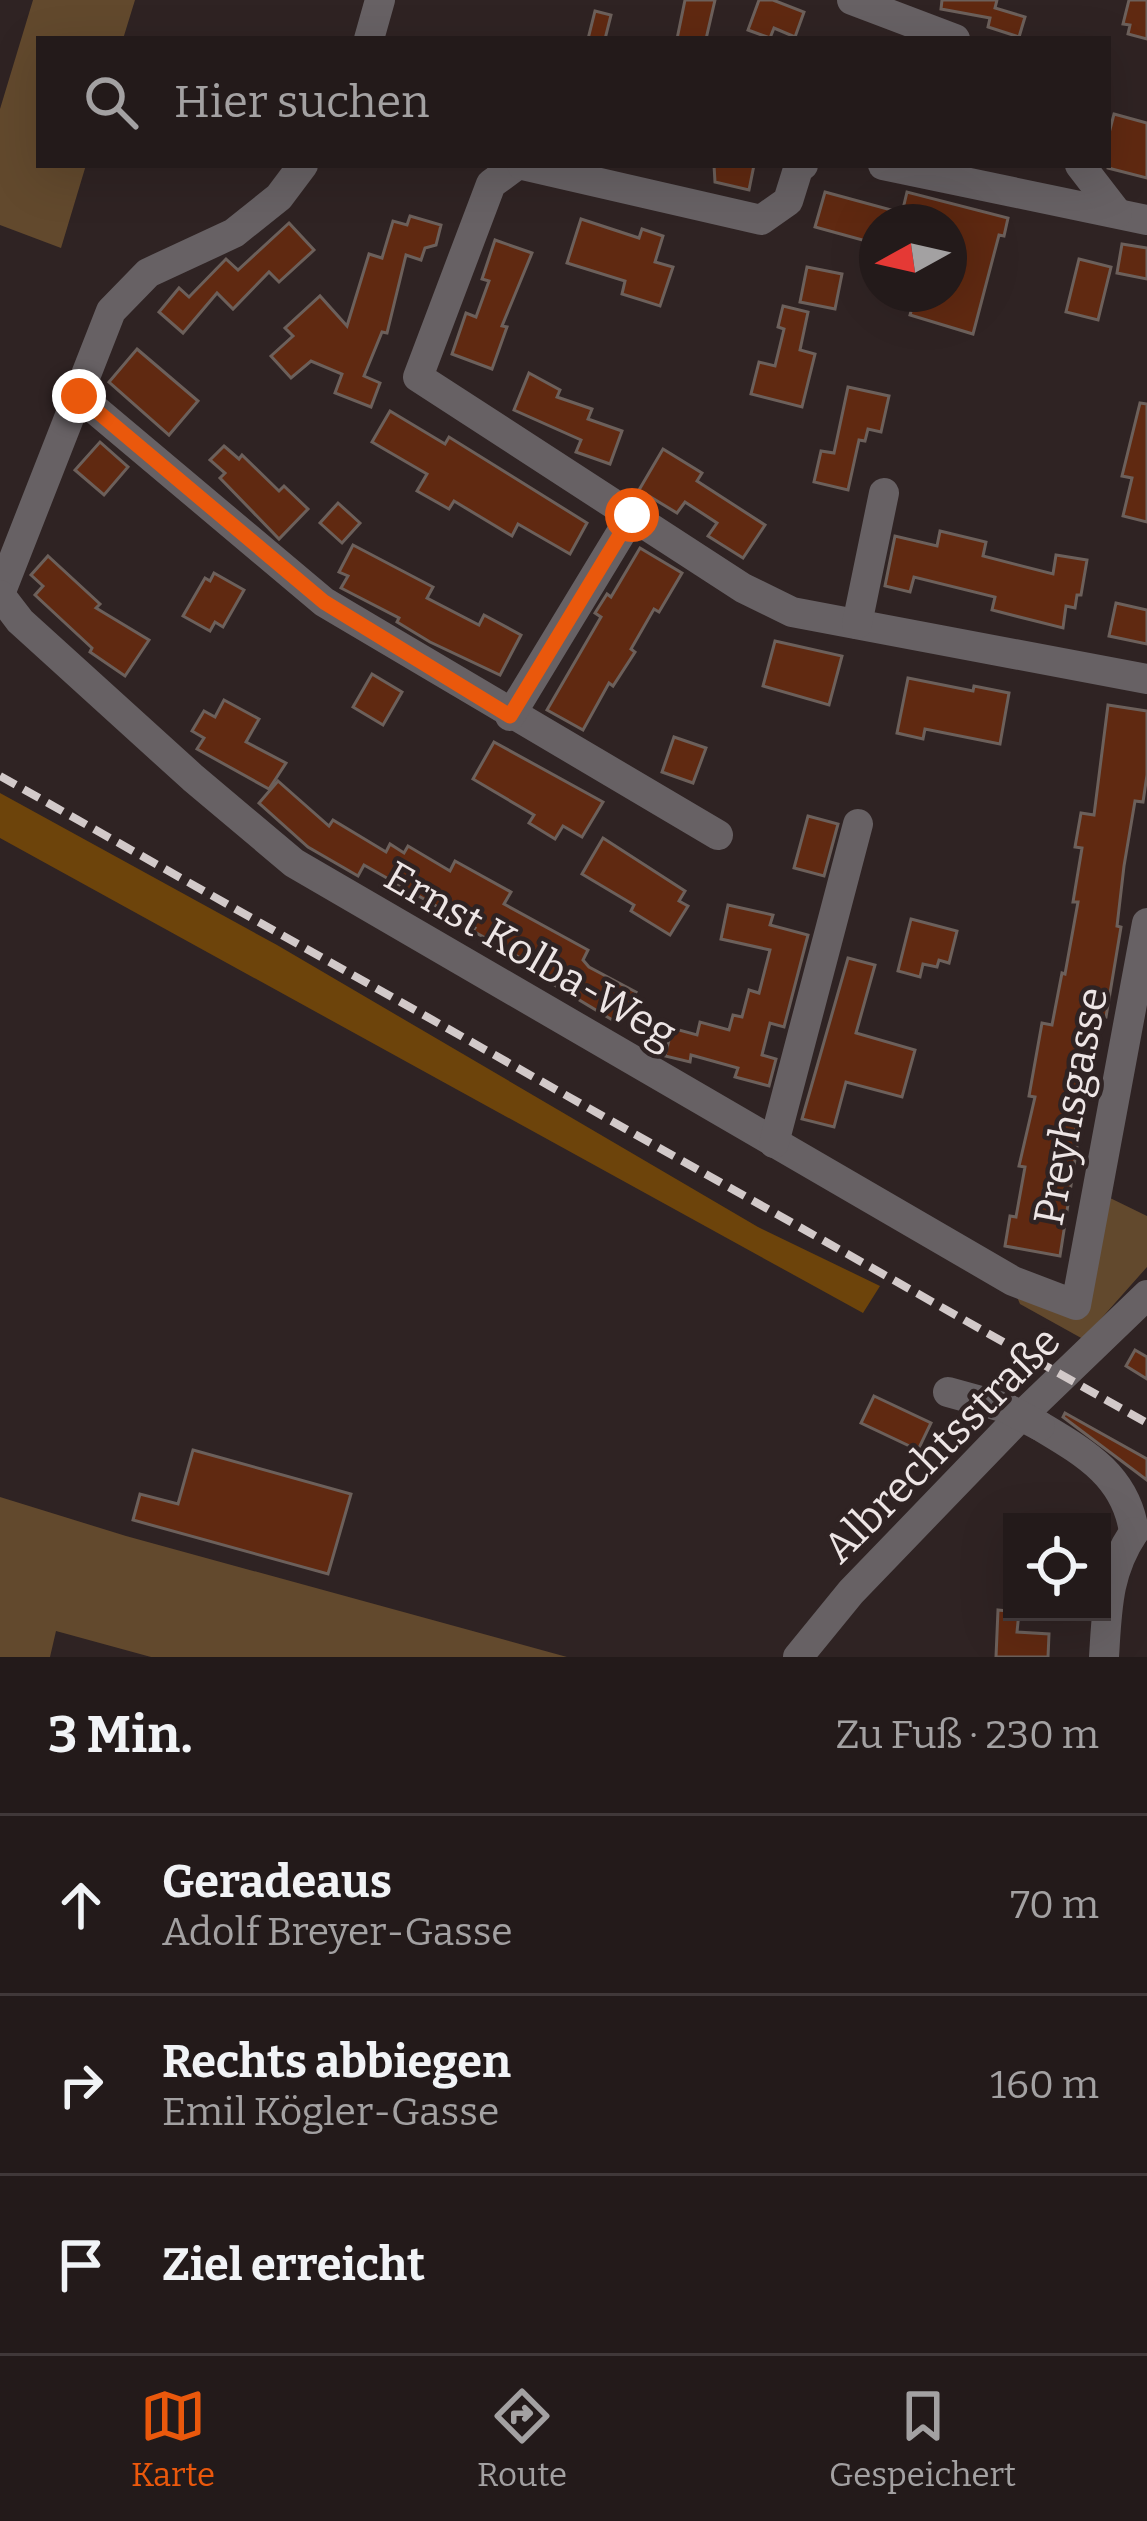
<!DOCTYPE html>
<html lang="de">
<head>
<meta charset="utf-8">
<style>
	body { margin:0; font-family:Bitter,serif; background:#2b2323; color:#f1f3f6 }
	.controls { position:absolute; right:36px; bottom:36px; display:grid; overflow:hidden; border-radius:0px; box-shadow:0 12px 48px #0002 }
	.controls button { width:108px; height:108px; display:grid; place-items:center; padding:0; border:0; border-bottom:3px solid #403839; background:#231a1a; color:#f1f3f6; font:60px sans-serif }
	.compass { position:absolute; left:859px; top:204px; width:108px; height:108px; border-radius:50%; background:#231a1a; box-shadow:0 12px 48px #0002; rotate:262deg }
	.stop { position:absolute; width:36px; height:36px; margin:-27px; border:9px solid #ea580c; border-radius:50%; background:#fff }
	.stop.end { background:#ea580c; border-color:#fff; box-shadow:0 3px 12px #0008 }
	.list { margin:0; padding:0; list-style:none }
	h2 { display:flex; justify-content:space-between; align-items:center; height:156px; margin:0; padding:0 48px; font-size:51px }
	h2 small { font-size:39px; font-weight:400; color:#a3a1a2 }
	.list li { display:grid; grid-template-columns:78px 1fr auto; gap:36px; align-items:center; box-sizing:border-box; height:180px; padding:0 48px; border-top:3px solid #403839 }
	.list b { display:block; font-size:45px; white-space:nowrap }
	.list p { margin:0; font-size:39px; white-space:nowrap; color:#a3a1a2 }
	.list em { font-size:39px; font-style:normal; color:#a3a1a2 }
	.icon { flex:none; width:66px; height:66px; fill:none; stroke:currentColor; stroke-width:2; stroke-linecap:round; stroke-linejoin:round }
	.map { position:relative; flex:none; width:1147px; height:1657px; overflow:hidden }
	.search { position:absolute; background:#231a1a; box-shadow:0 12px 48px #0002; left:36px; right:36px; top:36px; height:132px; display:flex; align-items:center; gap:30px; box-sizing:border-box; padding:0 42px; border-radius:0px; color:#a3a1a2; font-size:45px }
	.sheet { height:696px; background:#231a1a }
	nav { display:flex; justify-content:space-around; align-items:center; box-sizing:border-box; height:168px; border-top:3px solid #403839; background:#231a1a; font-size:33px; color:#a3a1a2 }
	nav a { display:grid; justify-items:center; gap:6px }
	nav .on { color:#ea580c }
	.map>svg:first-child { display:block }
</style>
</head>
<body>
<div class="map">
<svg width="1147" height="1657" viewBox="0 0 1147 1657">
	<rect width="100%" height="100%" fill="#2f2323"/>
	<g fill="#62492d">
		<polygon points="33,0 135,0 123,39 39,39 39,165 86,165 61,248 0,225 0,109"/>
		<polygon points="1108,1197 1147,1216 1147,1267 1083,1339 1020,1304 1017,1297 1082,1317"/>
		<polygon points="0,1497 126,1536 567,1657 151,1657 56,1631 50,1657 0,1657"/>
	</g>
	<polygon fill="#6d440b" points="0,793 277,945 758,1227 880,1286 863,1313 0,838"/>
	<g fill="#602911" stroke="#6c605b" stroke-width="3">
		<polygon points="685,0 715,0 706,39 677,39"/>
		<polygon points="759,0 773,0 804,12 795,37 774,28 770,38 748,30"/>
		<polygon points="942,0 997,0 995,8 1025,17 1019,37 988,27 990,18 941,9"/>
		<polygon points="1129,0 1147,0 1147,39 1128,34 1130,25 1123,24"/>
		<polygon points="595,11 611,15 605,39 588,39"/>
		<polygon points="1114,114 1147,123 1147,178 1108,168 1108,137"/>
		<polygon points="714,165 754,165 749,190 715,182"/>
		<polygon points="825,192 902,213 907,192 1008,218 1004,236 999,235 973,334 910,315 916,294 949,294 949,222 877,222 877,244 815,227"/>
		<polygon points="410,216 441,225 436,245 425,248 421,260 406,255 387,333 382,332 364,376 380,383 371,407 335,393 342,374 311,361 291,378 271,356 293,336 285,328 320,296 347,326 369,254 382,258 393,221 407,225"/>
		<polygon points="581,219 639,238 642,229 663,236 655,262 673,267 660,306 622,294 625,281 567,263"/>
		<polygon points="289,223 314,250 279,282 269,272 233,309 217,293 183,333 159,312 179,288 189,297 226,259 238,270"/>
		<polygon points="495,240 532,253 502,326 507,327 492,369 452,354 466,313 476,317 489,281 482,279"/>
		<polygon points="1122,244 1147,248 1147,279 1117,273"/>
		<polygon points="1079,259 1111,267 1098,320 1066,312"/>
		<polygon points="807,267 842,274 835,309 800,302"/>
		<polygon points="783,306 808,312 800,350 815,354 802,407 751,394 759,362 775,366 784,329 778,327"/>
		<polygon points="137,349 198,401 169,435 109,382"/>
		<polygon points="529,373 560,390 557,397 592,409 588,419 622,431 610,464 576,452 581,440 514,410"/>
		<polygon points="848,387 889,396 881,432 868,429 865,441 859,440 848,490 814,482 821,451 834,453"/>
		<polygon points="1140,403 1147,404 1147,522 1123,516 1132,478 1122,476"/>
		<polygon points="390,411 445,444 449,437 587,523 570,554 518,524 512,536 454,501 449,509 417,491 427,474 372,442"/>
		<polygon points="100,442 128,467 104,495 75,470"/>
		<polygon points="224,446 239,459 242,455 279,491 284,486 308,509 279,539 220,478 225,473 210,460"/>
		<polygon points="663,449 702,473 697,481 765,525 743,558 708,536 717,523 685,502 677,513 639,490"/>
		<polygon points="338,503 360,523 342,543 320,523"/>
		<polygon points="940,531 986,542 983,556 1053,574 1056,555 1087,560 1081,595 1077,595 1075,608 1066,606 1063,628 992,610 995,597 914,577 910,592 885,586 895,536 937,546"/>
		<polygon points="353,545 433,587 427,598 479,625 484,615 521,635 500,675 430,642 397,622 399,618 341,588 348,576 339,572"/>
		<polygon points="640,548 682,573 659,612 654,609 631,649 635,652 613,686 609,683 583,730 547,710 601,617 595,613 607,594 611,597"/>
		<polygon points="48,556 100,604 96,608 149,640 125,676 90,652 92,648 35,595 43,586 31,575"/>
		<polygon points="214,573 244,590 223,627 215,622 210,631 183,616 205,578 210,581"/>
		<polygon points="1116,603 1147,610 1147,644 1109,636"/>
		<polygon points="775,641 842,656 829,705 763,686"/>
		<polygon points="372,674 402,692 383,725 353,707"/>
		<polygon points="908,678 973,691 974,686 1009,693 1000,744 925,729 923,739 897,733"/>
		<polygon points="224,700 259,719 246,742 286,763 269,789 197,749 204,738 192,731 204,711 215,717"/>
		<polygon points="1108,705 1147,711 1147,775 1143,802 1135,801 1124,866 1117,926 1121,927 1106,1017 1096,1015 1074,1140 1078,1140 1060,1256 1005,1246 1010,1216 1016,1217 1025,1167 1019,1166 1035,1097 1029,1096 1042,1023 1052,1025 1062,973 1065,974 1078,902 1073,902 1082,848 1075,847 1081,813 1094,815"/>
		<polygon points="674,737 706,748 693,783 662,772"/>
		<polygon points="494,742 603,802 582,837 563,826 555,839 529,823 534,815 473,779"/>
		<polygon points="278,781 329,826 333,820 386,852 390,844 404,853 408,846 450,871 455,861 511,892 504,904 588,950 583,960 589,967 636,992 619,1024 528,969 531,964 473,931 475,928 364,865 358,876 308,847 259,803"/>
		<polygon points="808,816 838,824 824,876 794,868"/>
		<polygon points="603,838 685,891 679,901 688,906 670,935 631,911 634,905 582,874"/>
		<polygon points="728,905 773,915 770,925 808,935 784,1027 770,1023 762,1055 776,1059 769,1086 735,1077 738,1068 691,1055 690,1062 665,1056 672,1028 697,1035 700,1022 729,1030 733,1015 742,1017 749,990 759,993 770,950 721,939"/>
		<polygon points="911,919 957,931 949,963 939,960 937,967 923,964 920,977 898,971"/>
		<polygon points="848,958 875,965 856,1033 915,1050 902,1097 846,1082 834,1127 802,1119"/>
		<polygon points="1135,1350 1147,1357 1147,1379 1126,1366"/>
		<polygon points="874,1396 931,1423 918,1450 861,1423"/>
		<polygon points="1065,1413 1147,1459 1147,1480 1063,1417"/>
		<polygon points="193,1450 351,1494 328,1574 133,1520 140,1494 178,1504"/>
		<polygon points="998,1610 1019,1612 1017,1632 1049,1634 1048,1657 996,1657"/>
	</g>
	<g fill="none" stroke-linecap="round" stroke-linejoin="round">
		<g stroke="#676164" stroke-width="30">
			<polyline points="852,0 955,39"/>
			<polyline points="369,39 380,0"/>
			<polyline points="517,165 491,184 418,377 743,588 792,612 1147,679"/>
			<polyline points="522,165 761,220 788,201 798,169 803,165"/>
			<polyline points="883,165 1147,220"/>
			<polyline points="1080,165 1117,213"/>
			<polyline points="79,396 324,602 718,835"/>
			<polyline points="0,594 111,311 148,273 234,233 279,197 303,165"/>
			<polyline points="0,595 20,621 193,778 294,863 1013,1281 1076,1305 1147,923"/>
			<polyline points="857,624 884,493"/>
			<polyline points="510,716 632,515"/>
			<polyline points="774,1143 858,824"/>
			<polyline points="948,1392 1006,1408"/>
			<path d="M1040,1426C1085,1453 1126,1476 1134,1532"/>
			<polyline points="798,1657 851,1592 1013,1424 1147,1295"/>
			<path d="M1104,1657C1107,1610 1107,1572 1134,1532"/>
		</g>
		<polyline stroke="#d2c9c9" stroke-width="8" stroke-dasharray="18 9" stroke-linecap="butt" points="0,776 1147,1423"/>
		<polyline stroke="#676164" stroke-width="30" points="1006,1408 1040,1426"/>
	</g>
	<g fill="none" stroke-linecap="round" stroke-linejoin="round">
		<polyline stroke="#ea580c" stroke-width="15" points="79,396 324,602 510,716 632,515"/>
	</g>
	<g text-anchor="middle" stroke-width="9" stroke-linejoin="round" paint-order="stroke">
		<g font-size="42" fill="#ede5e5" stroke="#2f2323">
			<text transform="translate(531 954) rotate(30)" y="15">Ernst Kolba-Weg</text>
			<text transform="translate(1070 1106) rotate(-79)" y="15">Preyhsgasse</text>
			<text transform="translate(941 1444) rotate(-45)" y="15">Albrechtsstraße</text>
		</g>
	</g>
</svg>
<div class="controls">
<button><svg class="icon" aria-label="locate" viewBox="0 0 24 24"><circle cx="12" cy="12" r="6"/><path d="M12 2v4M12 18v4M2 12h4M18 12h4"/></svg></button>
</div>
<svg class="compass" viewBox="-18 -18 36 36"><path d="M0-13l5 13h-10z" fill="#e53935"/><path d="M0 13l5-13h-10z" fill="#a3a1a2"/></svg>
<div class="stop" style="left:632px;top:515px"></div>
<div class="stop end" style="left:79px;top:396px"></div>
<div class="search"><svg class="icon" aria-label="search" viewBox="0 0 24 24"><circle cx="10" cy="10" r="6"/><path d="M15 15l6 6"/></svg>Hier suchen</div>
</div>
<section class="sheet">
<h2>3 Min.<small>Zu Fuß · 230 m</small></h2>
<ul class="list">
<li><svg class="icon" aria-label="ahead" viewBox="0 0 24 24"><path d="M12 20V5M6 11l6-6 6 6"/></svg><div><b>Geradeaus</b><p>Adolf Breyer-Gasse</p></div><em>70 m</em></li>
<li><svg class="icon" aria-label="right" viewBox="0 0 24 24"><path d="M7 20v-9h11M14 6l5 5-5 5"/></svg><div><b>Rechts abbiegen</b><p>Emil Kögler-Gasse</p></div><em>160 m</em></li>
<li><svg class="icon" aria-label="arrive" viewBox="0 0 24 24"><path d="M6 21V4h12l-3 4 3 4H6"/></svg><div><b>Ziel erreicht</b></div></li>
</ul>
</section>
<nav>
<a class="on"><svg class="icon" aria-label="map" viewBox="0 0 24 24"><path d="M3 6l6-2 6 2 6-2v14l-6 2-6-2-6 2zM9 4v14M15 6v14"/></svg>Karte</a>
<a><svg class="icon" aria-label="directions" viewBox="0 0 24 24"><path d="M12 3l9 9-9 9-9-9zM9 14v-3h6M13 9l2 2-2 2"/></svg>Route</a>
<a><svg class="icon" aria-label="saved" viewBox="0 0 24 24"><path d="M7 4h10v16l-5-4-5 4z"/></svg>Gespeichert</a>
</nav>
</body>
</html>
